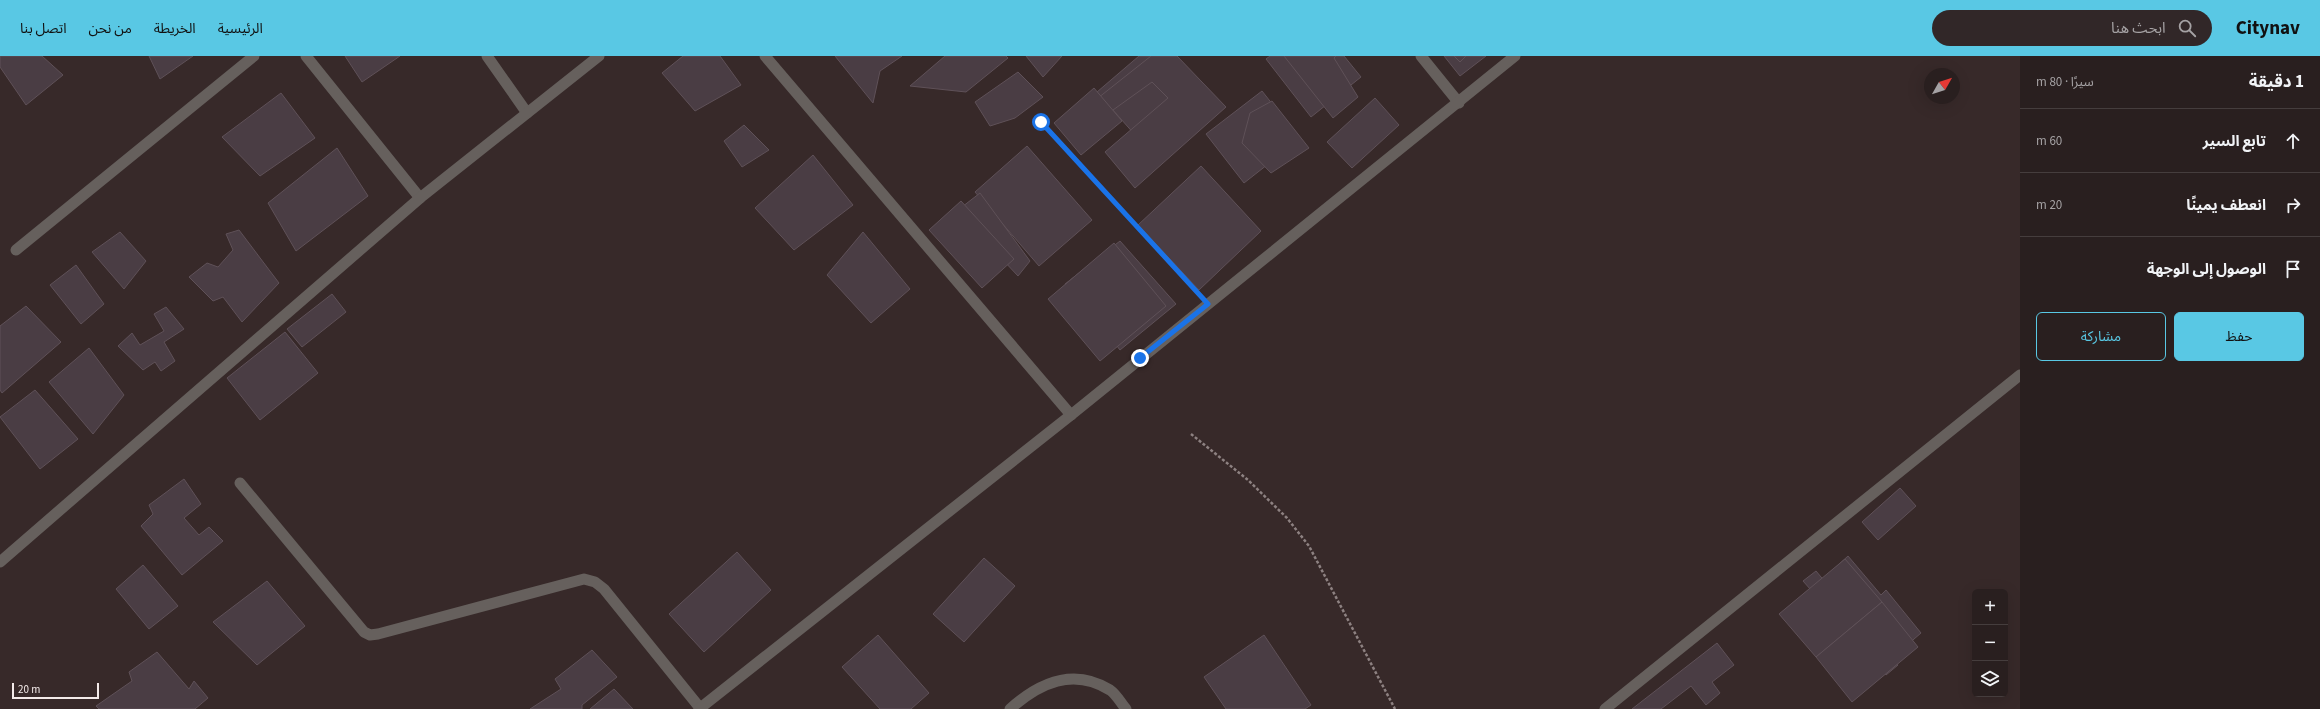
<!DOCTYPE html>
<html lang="ar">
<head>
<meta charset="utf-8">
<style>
	body { margin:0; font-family:"Source Sans 3","Noto Sans Arabic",sans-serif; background:#312728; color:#f1f3f6; direction:rtl }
	.controls { position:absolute; right:12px; bottom:12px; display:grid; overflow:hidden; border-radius:6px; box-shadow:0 4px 16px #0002 }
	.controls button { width:36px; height:36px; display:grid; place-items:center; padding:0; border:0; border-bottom:1px solid #453d3d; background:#291f1f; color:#f1f3f6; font:20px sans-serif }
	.compass { position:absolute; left:1924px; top:12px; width:36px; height:36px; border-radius:50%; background:#291f1f; box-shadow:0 4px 16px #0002; rotate:51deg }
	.scale { position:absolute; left:12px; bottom:10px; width:87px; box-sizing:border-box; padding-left:4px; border:2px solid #f3eae9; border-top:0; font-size:11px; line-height:14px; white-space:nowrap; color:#f3eae9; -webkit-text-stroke:3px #372929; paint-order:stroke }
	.stop { position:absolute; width:12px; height:12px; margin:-9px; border:3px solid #1a73e8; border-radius:50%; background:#fff }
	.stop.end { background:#1a73e8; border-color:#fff; box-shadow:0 1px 4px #0008 }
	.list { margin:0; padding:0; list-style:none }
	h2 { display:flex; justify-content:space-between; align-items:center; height:52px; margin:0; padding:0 16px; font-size:17px }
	h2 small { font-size:13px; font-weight:400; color:#a5a2a4 }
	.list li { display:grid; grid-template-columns:26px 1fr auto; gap:12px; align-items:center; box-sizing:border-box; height:64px; padding:0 16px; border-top:1px solid #453d3d }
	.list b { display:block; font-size:15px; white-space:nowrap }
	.list em { font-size:13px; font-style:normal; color:#a5a2a4 }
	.actions { display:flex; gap:8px; padding:12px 16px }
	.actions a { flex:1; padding:9px 0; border:1px solid #59c8e4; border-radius:6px; text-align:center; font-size:14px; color:#59c8e4 }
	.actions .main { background:#59c8e4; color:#111 }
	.icon { flex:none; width:22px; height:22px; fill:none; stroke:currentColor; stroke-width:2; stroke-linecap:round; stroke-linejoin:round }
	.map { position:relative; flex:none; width:2020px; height:653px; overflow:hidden; direction:ltr }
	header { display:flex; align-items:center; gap:24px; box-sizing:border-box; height:56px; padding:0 20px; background:#59c8e4; color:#111 }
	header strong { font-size:19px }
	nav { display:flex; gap:22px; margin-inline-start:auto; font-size:14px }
	.search { width:280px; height:36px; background:#312728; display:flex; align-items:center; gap:10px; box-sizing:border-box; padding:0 14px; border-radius:22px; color:#a5a2a4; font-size:15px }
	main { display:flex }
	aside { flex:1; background:#291f1f }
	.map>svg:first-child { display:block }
</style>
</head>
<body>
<header>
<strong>Citynav</strong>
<div class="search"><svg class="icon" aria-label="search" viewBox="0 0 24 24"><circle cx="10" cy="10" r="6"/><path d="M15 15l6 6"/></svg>ابحث هنا</div>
<nav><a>الرئيسية</a><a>الخريطة</a><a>من نحن</a><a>اتصل بنا</a></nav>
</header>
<main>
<aside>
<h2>1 دقيقة<small>سيرًا · 80 m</small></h2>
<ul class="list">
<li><svg class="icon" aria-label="ahead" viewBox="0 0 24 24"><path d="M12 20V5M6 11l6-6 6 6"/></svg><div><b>تابع السير</b></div><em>60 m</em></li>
<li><svg class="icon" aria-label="right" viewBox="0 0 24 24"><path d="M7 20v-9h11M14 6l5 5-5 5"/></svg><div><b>انعطف يمينًا</b></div><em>20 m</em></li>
<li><svg class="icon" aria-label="arrive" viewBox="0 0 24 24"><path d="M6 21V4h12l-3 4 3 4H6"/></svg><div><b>الوصول إلى الوجهة</b></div></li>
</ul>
<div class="actions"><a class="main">حفظ</a><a>مشاركة</a></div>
</aside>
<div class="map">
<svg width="2020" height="653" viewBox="0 0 2020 653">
	<rect width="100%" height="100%" fill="#372929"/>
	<g fill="#4a3d44" stroke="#5f5158">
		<polygon points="0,0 42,0 63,19 26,49 0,11"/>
		<polygon points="149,0 193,0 160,23"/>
		<polygon points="345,0 400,0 362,26"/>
		<polygon points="683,0 720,0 741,29 695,55 662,17"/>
		<polygon points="835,0 902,0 880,15 873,47"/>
		<polygon points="945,0 1006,0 1008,2 966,36 910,30"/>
		<polygon points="1026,0 1062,0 1043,21"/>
		<polygon points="1139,0 1159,0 1197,44 1144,89 1097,36"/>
		<polygon points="1151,0 1177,0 1226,51 1135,132 1105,96 1168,42 1152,26 1081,77 1074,61"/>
		<polygon points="1270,0 1344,0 1361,21 1311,61 1266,3"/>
		<polygon points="1284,0 1336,0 1334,2 1358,41 1333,62"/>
		<polygon points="1444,0 1486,0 1460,20"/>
		<polygon points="1454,0 1466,0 1460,6"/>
		<polygon points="1018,16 1043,41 1015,62 990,70 975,46"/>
		<polygon points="1094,32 1122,65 1081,99 1054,67"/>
		<polygon points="1262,35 1300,83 1244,127 1206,78"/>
		<polygon points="281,37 315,82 260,120 222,81"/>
		<polygon points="1375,42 1399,69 1352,112 1327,86"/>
		<polygon points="1272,45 1309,92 1271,117 1242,87 1250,57"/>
		<polygon points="744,69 769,94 742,111 724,85"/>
		<polygon points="1027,90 1092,164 1039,210 975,136"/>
		<polygon points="337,92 368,140 296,195 268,147"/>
		<polygon points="813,99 853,149 794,194 755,152"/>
		<polygon points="1201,110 1261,175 1199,234 1138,169"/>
		<polygon points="980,137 1030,205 1018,220 1002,203 989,213 949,161"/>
		<polygon points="961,145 1014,203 982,232 929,174"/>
		<polygon points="239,174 279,227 242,266 223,241 213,245 189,221 207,207 218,211 233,194 226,178"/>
		<polygon points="120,176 146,205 124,233 92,196"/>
		<polygon points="863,176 910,233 871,267 827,219"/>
		<polygon points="1120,185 1176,248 1120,294 1100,268 1084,280 1064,257 1078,247 1065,228"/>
		<polygon points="1114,187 1166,250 1100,305 1048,243"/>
		<polygon points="76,209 104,248 81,268 50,229"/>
		<polygon points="332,238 346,256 302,291 287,273"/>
		<polygon points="26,250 61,286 2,337 0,334 0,270"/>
		<polygon points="166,251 184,273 164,286 175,305 161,315 155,306 143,314 118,290 132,277 140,289 164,275 154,258"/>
		<polygon points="285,276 318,317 260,364 227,322"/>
		<polygon points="89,292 124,339 93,378 49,326"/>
		<polygon points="35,334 78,383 40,413 0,361"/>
		<polygon points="184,423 201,448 184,462 199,479 209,471 223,485 182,519 141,470 153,458 149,449"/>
		<polygon points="1900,432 1916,450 1878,484 1862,466"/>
		<polygon points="737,496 771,534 704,596 669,558"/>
		<polygon points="1848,500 1881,539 1886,534 1921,577 1892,602 1898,609 1886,619 1878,610 1863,622 1845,600 1838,605 1808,570 1812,567 1796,547 1811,534 1803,525 1816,515 1826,527 1840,515 1836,511"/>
		<polygon points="984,502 1015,530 964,586 933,558"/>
		<polygon points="1845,503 1882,546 1816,601 1779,558"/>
		<polygon points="143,509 178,550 149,573 116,533"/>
		<polygon points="267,525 305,570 257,609 213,566"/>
		<polygon points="1882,546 1918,591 1852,646 1816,601"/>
		<polygon points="878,579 929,637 911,653 880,653 842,611"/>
		<polygon points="1264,579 1311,649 1305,653 1226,653 1204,621"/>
		<polygon points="1717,587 1734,609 1712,626 1720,637 1706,649 1691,630 1661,653 1632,653"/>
		<polygon points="592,594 617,621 582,649 582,653 530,653 561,633 555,623"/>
		<polygon points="157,596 189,633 194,625 208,642 195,653 99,653 96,650 132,625 129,616"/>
		<polygon points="614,633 633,653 590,653"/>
	</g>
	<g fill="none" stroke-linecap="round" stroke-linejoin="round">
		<g stroke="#8d8181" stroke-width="2.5" stroke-dasharray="3 2" stroke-linecap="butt">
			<polyline points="1041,66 1194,233"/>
			<polyline points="1191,378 1248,424 1287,462 1309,490 1395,653"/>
		</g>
		<g stroke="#66605d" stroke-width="11">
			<polyline points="306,0 420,142"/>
			<polyline points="487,0 527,57"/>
			<polyline points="765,0 1071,359"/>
			<polyline points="1421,0 1459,47"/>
			<polyline points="16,194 254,0"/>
			<polyline points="240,427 364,576 370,579 378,578 584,523 595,526 604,533 700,652"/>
			<polyline points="0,506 420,142 599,0"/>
			<polyline points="699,653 1071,359 1515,0"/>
			<path d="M1010,653C1039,627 1073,611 1110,634C1116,638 1121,647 1126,653"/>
			<polyline points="1605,653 2020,319"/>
		</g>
	</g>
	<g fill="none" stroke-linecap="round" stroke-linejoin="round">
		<polyline stroke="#1a73e8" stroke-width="5" points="1041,66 1208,248 1140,302"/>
	</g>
</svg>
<div class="controls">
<button>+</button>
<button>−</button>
<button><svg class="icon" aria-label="layers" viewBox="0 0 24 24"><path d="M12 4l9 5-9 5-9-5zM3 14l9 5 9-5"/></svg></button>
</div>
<svg class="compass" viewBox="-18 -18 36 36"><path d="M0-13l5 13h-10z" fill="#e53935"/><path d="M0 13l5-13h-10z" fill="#a5a2a4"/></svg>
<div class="scale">20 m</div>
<div class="stop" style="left:1041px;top:66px"></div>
<div class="stop end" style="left:1140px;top:302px"></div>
</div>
</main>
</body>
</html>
